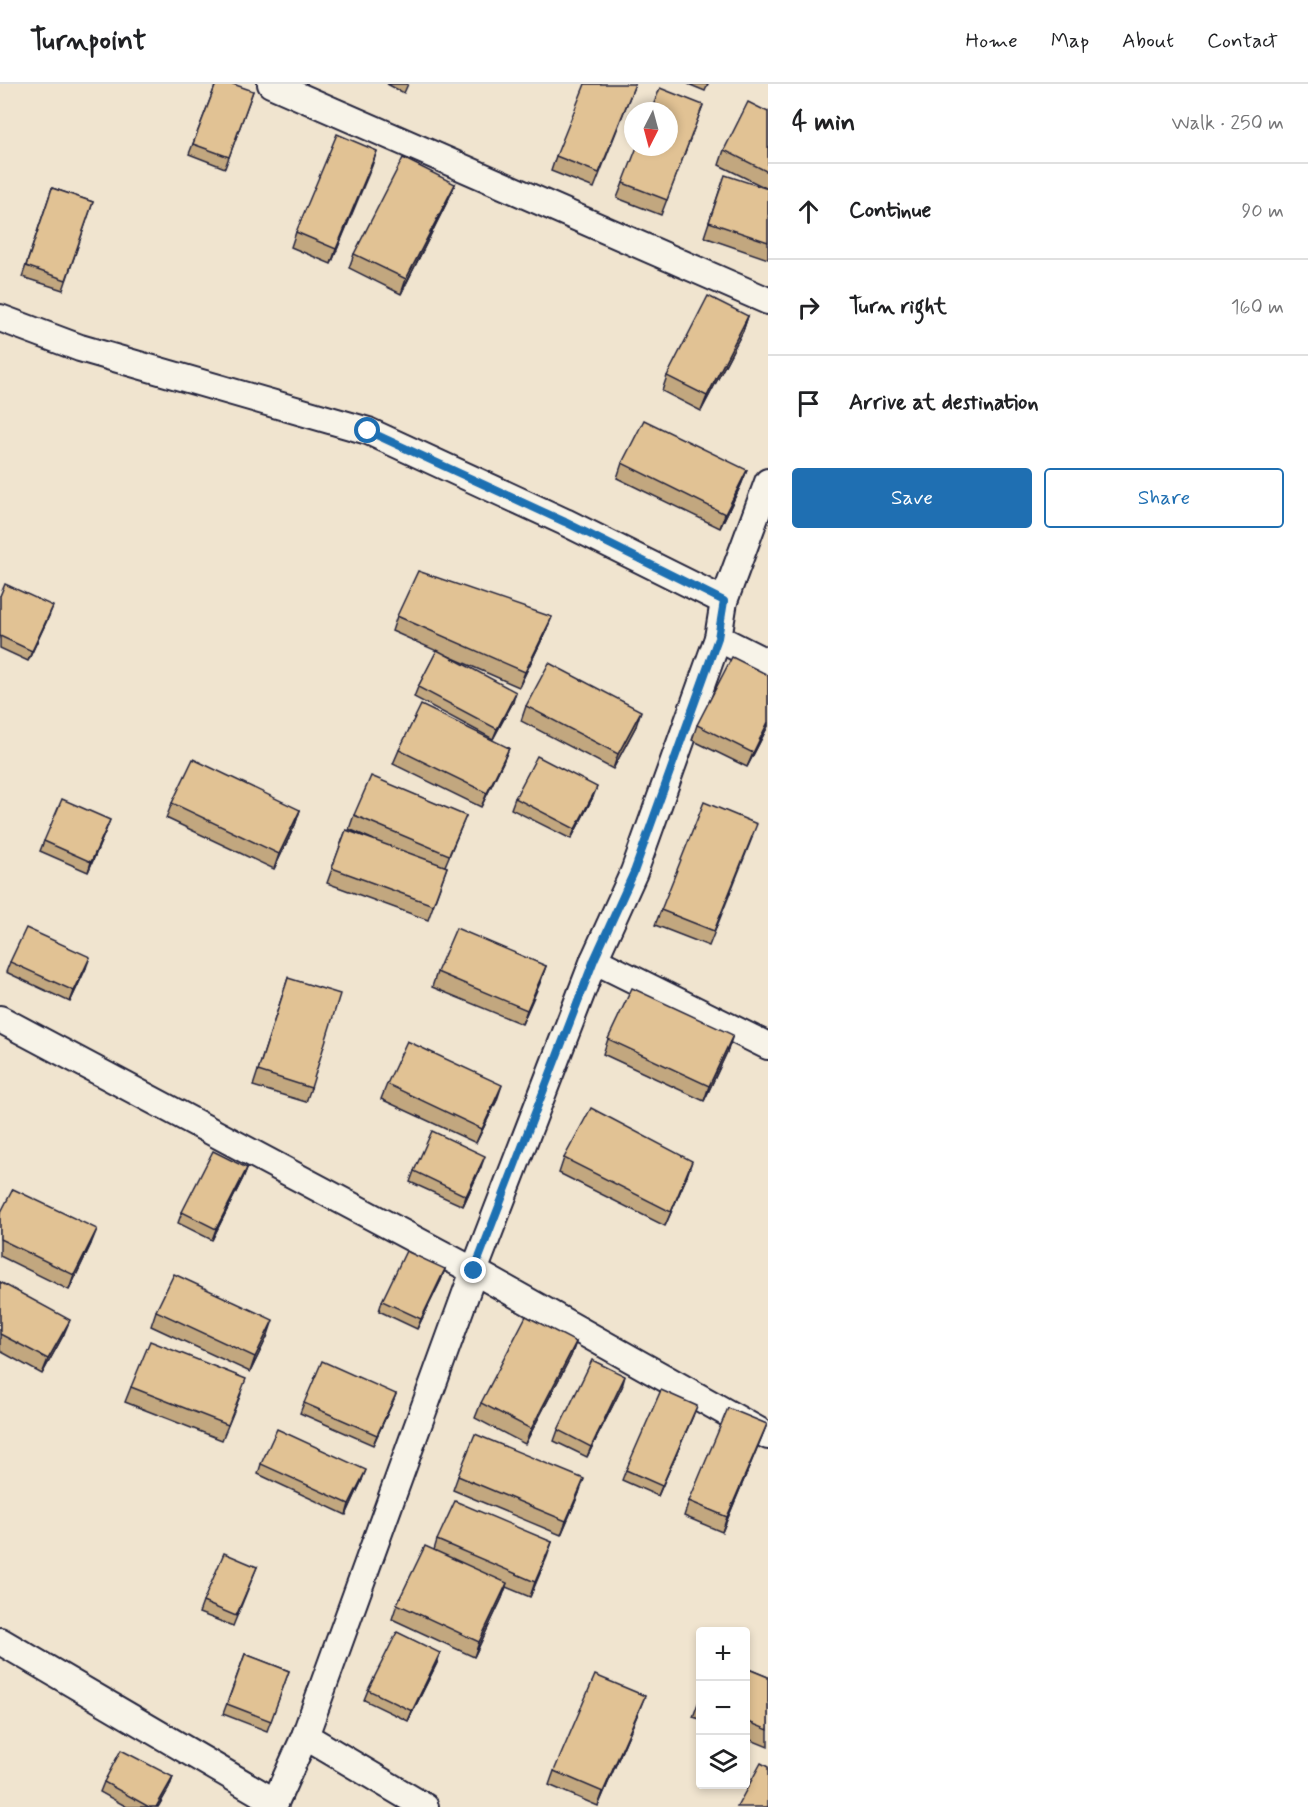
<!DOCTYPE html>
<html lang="en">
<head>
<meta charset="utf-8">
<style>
	body { margin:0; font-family:Mynerve,sans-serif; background:#f6f6f6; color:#202124 }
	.controls { position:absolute; right:18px; bottom:18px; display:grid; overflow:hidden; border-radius:6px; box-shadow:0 3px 9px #0003 }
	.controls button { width:54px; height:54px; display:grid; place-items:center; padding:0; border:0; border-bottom:2px solid #e0e0e0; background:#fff; color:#202124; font:30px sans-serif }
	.compass { position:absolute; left:624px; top:18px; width:54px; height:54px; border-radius:50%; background:#fff; box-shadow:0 3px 9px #0003; rotate:186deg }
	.stop { position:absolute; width:18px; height:18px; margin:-14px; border:4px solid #1f6fb2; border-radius:50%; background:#fff }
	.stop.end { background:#1f6fb2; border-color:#fff; box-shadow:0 2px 6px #0008 }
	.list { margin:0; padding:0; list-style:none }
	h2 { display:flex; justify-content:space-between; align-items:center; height:78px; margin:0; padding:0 24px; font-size:26px }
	h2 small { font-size:20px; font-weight:400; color:#757577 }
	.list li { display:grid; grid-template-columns:39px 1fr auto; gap:18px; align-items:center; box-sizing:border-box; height:96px; padding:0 24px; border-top:2px solid #e0e0e0 }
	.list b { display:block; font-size:22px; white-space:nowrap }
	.list em { font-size:20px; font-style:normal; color:#757577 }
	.actions { display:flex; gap:12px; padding:18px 24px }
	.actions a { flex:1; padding:14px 0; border:2px solid #1f6fb2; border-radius:6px; text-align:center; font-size:21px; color:#1f6fb2 }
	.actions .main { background:#1f6fb2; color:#fff }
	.icon { flex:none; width:33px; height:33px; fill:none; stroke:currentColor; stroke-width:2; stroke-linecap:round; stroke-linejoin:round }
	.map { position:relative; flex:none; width:768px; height:1723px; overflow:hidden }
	header { display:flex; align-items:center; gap:36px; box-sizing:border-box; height:84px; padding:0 30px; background:#fff; border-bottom:2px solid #e0e0e0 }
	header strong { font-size:28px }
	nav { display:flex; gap:33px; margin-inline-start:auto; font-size:21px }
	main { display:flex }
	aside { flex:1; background:#fff }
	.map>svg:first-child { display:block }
</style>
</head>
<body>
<header>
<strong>Turnpoint</strong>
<nav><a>Home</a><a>Map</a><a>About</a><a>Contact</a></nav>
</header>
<main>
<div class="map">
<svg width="768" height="1723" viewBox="0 0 768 1723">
	<rect width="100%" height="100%" fill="#f0e4cf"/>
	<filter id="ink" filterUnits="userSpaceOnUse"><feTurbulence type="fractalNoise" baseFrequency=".0167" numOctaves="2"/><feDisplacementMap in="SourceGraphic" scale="12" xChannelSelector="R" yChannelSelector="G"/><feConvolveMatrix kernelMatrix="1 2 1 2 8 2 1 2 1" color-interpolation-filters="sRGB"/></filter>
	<g filter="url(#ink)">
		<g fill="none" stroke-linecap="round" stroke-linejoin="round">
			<defs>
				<g id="minor">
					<polyline points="271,0 768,217"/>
					<polyline points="0,234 80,264 368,347 565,438 724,517"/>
					<polyline points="718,554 768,579"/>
					<polyline points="594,876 768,962"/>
					<polyline points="0,935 474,1187 768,1352"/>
					<polyline points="0,1557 275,1718"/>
					<polyline points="305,1652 425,1723"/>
					<polyline points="273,1723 305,1652 474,1187 594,876 634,788 718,554 724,517 768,398"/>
				</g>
			</defs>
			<use href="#minor" stroke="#22223b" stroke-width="30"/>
			<use href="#minor" stroke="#f7f3e8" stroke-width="26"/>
		</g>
		<g fill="#c2a77f" stroke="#22223b" stroke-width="1.5">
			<polygon points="216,0 253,7 225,84 189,70"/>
			<polygon points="387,0 408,0 404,9"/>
			<polygon points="635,0 594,104 551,87 556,72"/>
			<polygon points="688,0 708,0 705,7"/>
			<polygon points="703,21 661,131 617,114 623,99"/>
			<polygon points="768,28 768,105 719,81 724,66"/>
			<polygon points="377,67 331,180 291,163 296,148"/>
			<polygon points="455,100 449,114 401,210 349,184 354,170"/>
			<polygon points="52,104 93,118 63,206 22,193"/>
			<polygon points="720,105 768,105 768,175 704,153"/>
			<polygon points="748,232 743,247 701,327 662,307 667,292"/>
			<polygon points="622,379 747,386 741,401 720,444 617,394"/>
			<polygon points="0,512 49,532 28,577 0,564"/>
			<polygon points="397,532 546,547 519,603 446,571 513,618 493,655 414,613 418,603 437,567 392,547"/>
			<polygon points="768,591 768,642 747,683 692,656 697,641"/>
			<polygon points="526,622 636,642 613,685 521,637"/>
			<polygon points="509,664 503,678 481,723 393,680 399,666"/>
			<polygon points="593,713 571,755 511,725 515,714"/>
			<polygon points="172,719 300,726 295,741 274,785 166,734"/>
			<polygon points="354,731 466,732 445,782 447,783 428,836 327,799 346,746 374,756 349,745"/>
			<polygon points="106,746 88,788 40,767 44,757"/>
			<polygon points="752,754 709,862 655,841 661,826"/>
			<polygon points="10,878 86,884 70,918 6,888"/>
			<polygon points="546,882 522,940 432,903 437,888"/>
			<polygon points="288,894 311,1004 306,1018 253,1002"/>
			<polygon points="608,955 728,966 704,1017 603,970"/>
			<polygon points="387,1000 497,1016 476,1059 381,1015"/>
			<polygon points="564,1074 687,1092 665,1142 559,1089"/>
			<polygon points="481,1083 463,1122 410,1098 414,1087"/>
			<polygon points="247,1084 243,1094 212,1156 178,1139 182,1128"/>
			<polygon points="0,1130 91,1160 69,1206 0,1172"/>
			<polygon points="445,1185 441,1196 417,1245 379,1227 382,1217"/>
			<polygon points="0,1198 64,1250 42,1290 0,1267"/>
			<polygon points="156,1227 268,1251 250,1288 151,1242"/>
			<polygon points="576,1258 571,1272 525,1360 475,1334 481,1319"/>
			<polygon points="131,1303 241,1310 222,1356 125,1318"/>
			<polygon points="622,1303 587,1373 554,1357 558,1346"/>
			<polygon points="396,1310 373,1361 300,1329 304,1319"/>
			<polygon points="693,1332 658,1412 622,1396 626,1386"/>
			<polygon points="767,1340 722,1448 684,1432 689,1417"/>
			<polygon points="261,1380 362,1396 346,1431 258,1390"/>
			<polygon points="458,1392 579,1409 561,1451 453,1406"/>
			<polygon points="437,1456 552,1458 530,1513 506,1503 502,1514 474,1573 392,1535 397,1520 434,1466"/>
			<polygon points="257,1483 233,1542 199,1529 203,1518"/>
			<polygon points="440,1569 437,1579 408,1637 364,1616 368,1606"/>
			<polygon points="245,1570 289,1587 267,1647 223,1630"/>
			<polygon points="746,1584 768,1593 768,1663 746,1654"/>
			<polygon points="700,1614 700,1635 693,1633"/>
			<polygon points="639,1627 598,1722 549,1701 554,1687"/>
			<polygon points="173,1693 169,1704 158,1723 127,1723 100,1708 104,1698"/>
		</g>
		<g fill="#9e8868" stroke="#22223b" stroke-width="1.5">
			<polygon points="377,67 372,82 331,180 336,165"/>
			<polygon points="455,100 449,114 401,210 406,195"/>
			<polygon points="748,232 743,247 701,327 707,312"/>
			<polygon points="747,386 741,401 720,444 725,430"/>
			<polygon points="53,522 49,532 28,577 32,567"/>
			<polygon points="552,533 546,547 519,603 525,588"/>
			<polygon points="516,608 513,618 493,655 497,645"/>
			<polygon points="641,627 636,642 613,685 618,670"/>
			<polygon points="768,638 768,642 747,683 753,669"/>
			<polygon points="509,664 503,678 481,723 487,709"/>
			<polygon points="597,703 593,713 571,755 575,745"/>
			<polygon points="300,726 295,741 274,785 279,770"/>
			<polygon points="110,736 106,746 88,788 91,778"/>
			<polygon points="90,873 86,884 70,918 74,907"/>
			<polygon points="546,882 541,897 522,940 527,926"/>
			<polygon points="733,951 728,966 704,1017 709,1002"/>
			<polygon points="502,1001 497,1016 476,1059 482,1045"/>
			<polygon points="485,1072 481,1083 463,1122 466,1112"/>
			<polygon points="692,1077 687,1092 665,1142 671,1128"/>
			<polygon points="247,1084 243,1094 212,1156 216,1145"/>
			<polygon points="97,1145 91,1160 69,1206 74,1191"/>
			<polygon points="445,1185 441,1196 417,1245 421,1235"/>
			<polygon points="70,1236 64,1250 42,1290 48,1275"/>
			<polygon points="273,1236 268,1251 250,1288 255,1273"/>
			<polygon points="576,1258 571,1272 525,1360 531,1345"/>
			<polygon points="625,1292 622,1303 587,1373 591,1363"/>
			<polygon points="396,1310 392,1320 373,1361 377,1351"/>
			<polygon points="697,1322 693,1332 658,1412 662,1402"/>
			<polygon points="767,1340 761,1355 722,1448 727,1433"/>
			<polygon points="366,1386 362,1396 346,1431 349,1420"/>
			<polygon points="584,1395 579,1409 561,1451 566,1437"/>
			<polygon points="552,1458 547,1473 530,1513 535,1498"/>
			<polygon points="507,1499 502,1514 474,1573 479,1558"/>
			<polygon points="440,1569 437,1579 408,1637 412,1627"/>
			<polygon points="645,1612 639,1627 598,1722 603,1708"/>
			<polygon points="173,1693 169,1704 158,1723 156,1723"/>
		</g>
		<g fill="#e1c294" stroke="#22223b" stroke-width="1.5">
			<polygon points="216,0 233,0 253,7 229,73 193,60"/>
			<polygon points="585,0 635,0 599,89 556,72"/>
			<polygon points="660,4 703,21 667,116 623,99 637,63 669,63 669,27 651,27"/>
			<polygon points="748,18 768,28 768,88 724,66"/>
			<polygon points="337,50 377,67 336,165 296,148"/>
			<polygon points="403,74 455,100 406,195 354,170"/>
			<polygon points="725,91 768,105 768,158 709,138"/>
			<polygon points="52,104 93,118 66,196 26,182"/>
			<polygon points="708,212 748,232 707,312 667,292"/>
			<polygon points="644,336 747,386 725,430 622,379"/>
			<polygon points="418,487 552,533 525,588 397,532"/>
			<polygon points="5,500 53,522 32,567 0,552 0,512"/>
			<polygon points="437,566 516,608 497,645 418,603"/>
			<polygon points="732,573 768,591 768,638 753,669 697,641"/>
			<polygon points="549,579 641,627 618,670 526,622"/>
			<polygon points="421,621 509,664 487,709 399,666"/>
			<polygon points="537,672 597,703 575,745 515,714"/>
			<polygon points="193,675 300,726 279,770 172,719"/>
			<polygon points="371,692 466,732 449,771 354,731"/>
			<polygon points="62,715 110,736 91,778 44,757"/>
			<polygon points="704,718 757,740 714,847 661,826"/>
			<polygon points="346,746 447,783 433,821 332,784"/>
			<polygon points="26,844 90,873 74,907 10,878"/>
			<polygon points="456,844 546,882 527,926 437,888"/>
			<polygon points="288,894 340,910 311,1004 258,987"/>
			<polygon points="632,904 733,951 709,1002 608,955"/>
			<polygon points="407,957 502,1001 482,1045 387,1000"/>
			<polygon points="591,1024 692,1077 671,1128 564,1074"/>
			<polygon points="432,1047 485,1072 466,1112 414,1087"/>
			<polygon points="213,1067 247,1084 216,1145 182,1128"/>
			<polygon points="13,1105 97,1145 74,1191 0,1155 0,1130"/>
			<polygon points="406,1167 445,1185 421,1235 382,1217"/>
			<polygon points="174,1190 273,1236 255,1273 156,1227"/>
			<polygon points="0,1198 70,1236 48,1275 0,1250"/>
			<polygon points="526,1232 576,1258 531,1345 481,1319"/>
			<polygon points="150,1257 246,1295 228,1341 131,1303"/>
			<polygon points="592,1276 625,1292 591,1363 558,1346"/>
			<polygon points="322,1277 396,1310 377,1351 304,1319"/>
			<polygon points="661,1306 697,1322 662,1402 626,1386"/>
			<polygon points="728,1324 767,1340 727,1433 689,1417"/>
			<polygon points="277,1345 366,1386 349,1420 261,1380"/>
			<polygon points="475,1350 584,1395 566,1437 458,1392"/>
			<polygon points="455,1417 552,1458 535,1498 437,1456"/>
			<polygon points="425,1462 507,1499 479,1558 397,1520"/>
			<polygon points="224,1469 257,1483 236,1532 203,1518"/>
			<polygon points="397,1548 440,1569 412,1627 368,1606"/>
			<polygon points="245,1570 289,1587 271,1637 227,1620"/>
			<polygon points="746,1584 768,1593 768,1646 746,1637"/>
			<polygon points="595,1591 645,1612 603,1708 554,1687"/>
			<polygon points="121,1666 173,1693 156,1723 149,1723 104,1698"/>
			<polygon points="761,1679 768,1683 768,1723 737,1723"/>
		</g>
	</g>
	<g fill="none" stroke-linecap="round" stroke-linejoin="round" filter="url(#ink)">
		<polyline stroke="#1f6fb2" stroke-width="8" points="368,347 565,438 724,517 718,554 634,788 594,876 474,1187"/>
	</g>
</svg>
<div class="controls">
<button>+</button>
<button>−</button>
<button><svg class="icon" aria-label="layers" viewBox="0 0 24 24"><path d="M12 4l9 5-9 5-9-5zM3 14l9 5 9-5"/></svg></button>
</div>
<svg class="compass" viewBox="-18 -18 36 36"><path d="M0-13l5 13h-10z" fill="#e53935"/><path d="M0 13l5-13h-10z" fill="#757577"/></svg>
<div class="stop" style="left:368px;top:347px"></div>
<div class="stop end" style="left:474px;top:1187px"></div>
</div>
<aside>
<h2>4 min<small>Walk · 250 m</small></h2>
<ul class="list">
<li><svg class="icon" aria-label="ahead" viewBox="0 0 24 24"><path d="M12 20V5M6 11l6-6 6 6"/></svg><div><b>Continue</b></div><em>90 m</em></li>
<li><svg class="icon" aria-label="right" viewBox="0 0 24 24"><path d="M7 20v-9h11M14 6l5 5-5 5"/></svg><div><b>Turn right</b></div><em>160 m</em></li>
<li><svg class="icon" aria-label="arrive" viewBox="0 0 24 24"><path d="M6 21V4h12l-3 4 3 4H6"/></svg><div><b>Arrive at destination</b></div></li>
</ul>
<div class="actions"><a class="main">Save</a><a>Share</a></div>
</aside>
</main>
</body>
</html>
